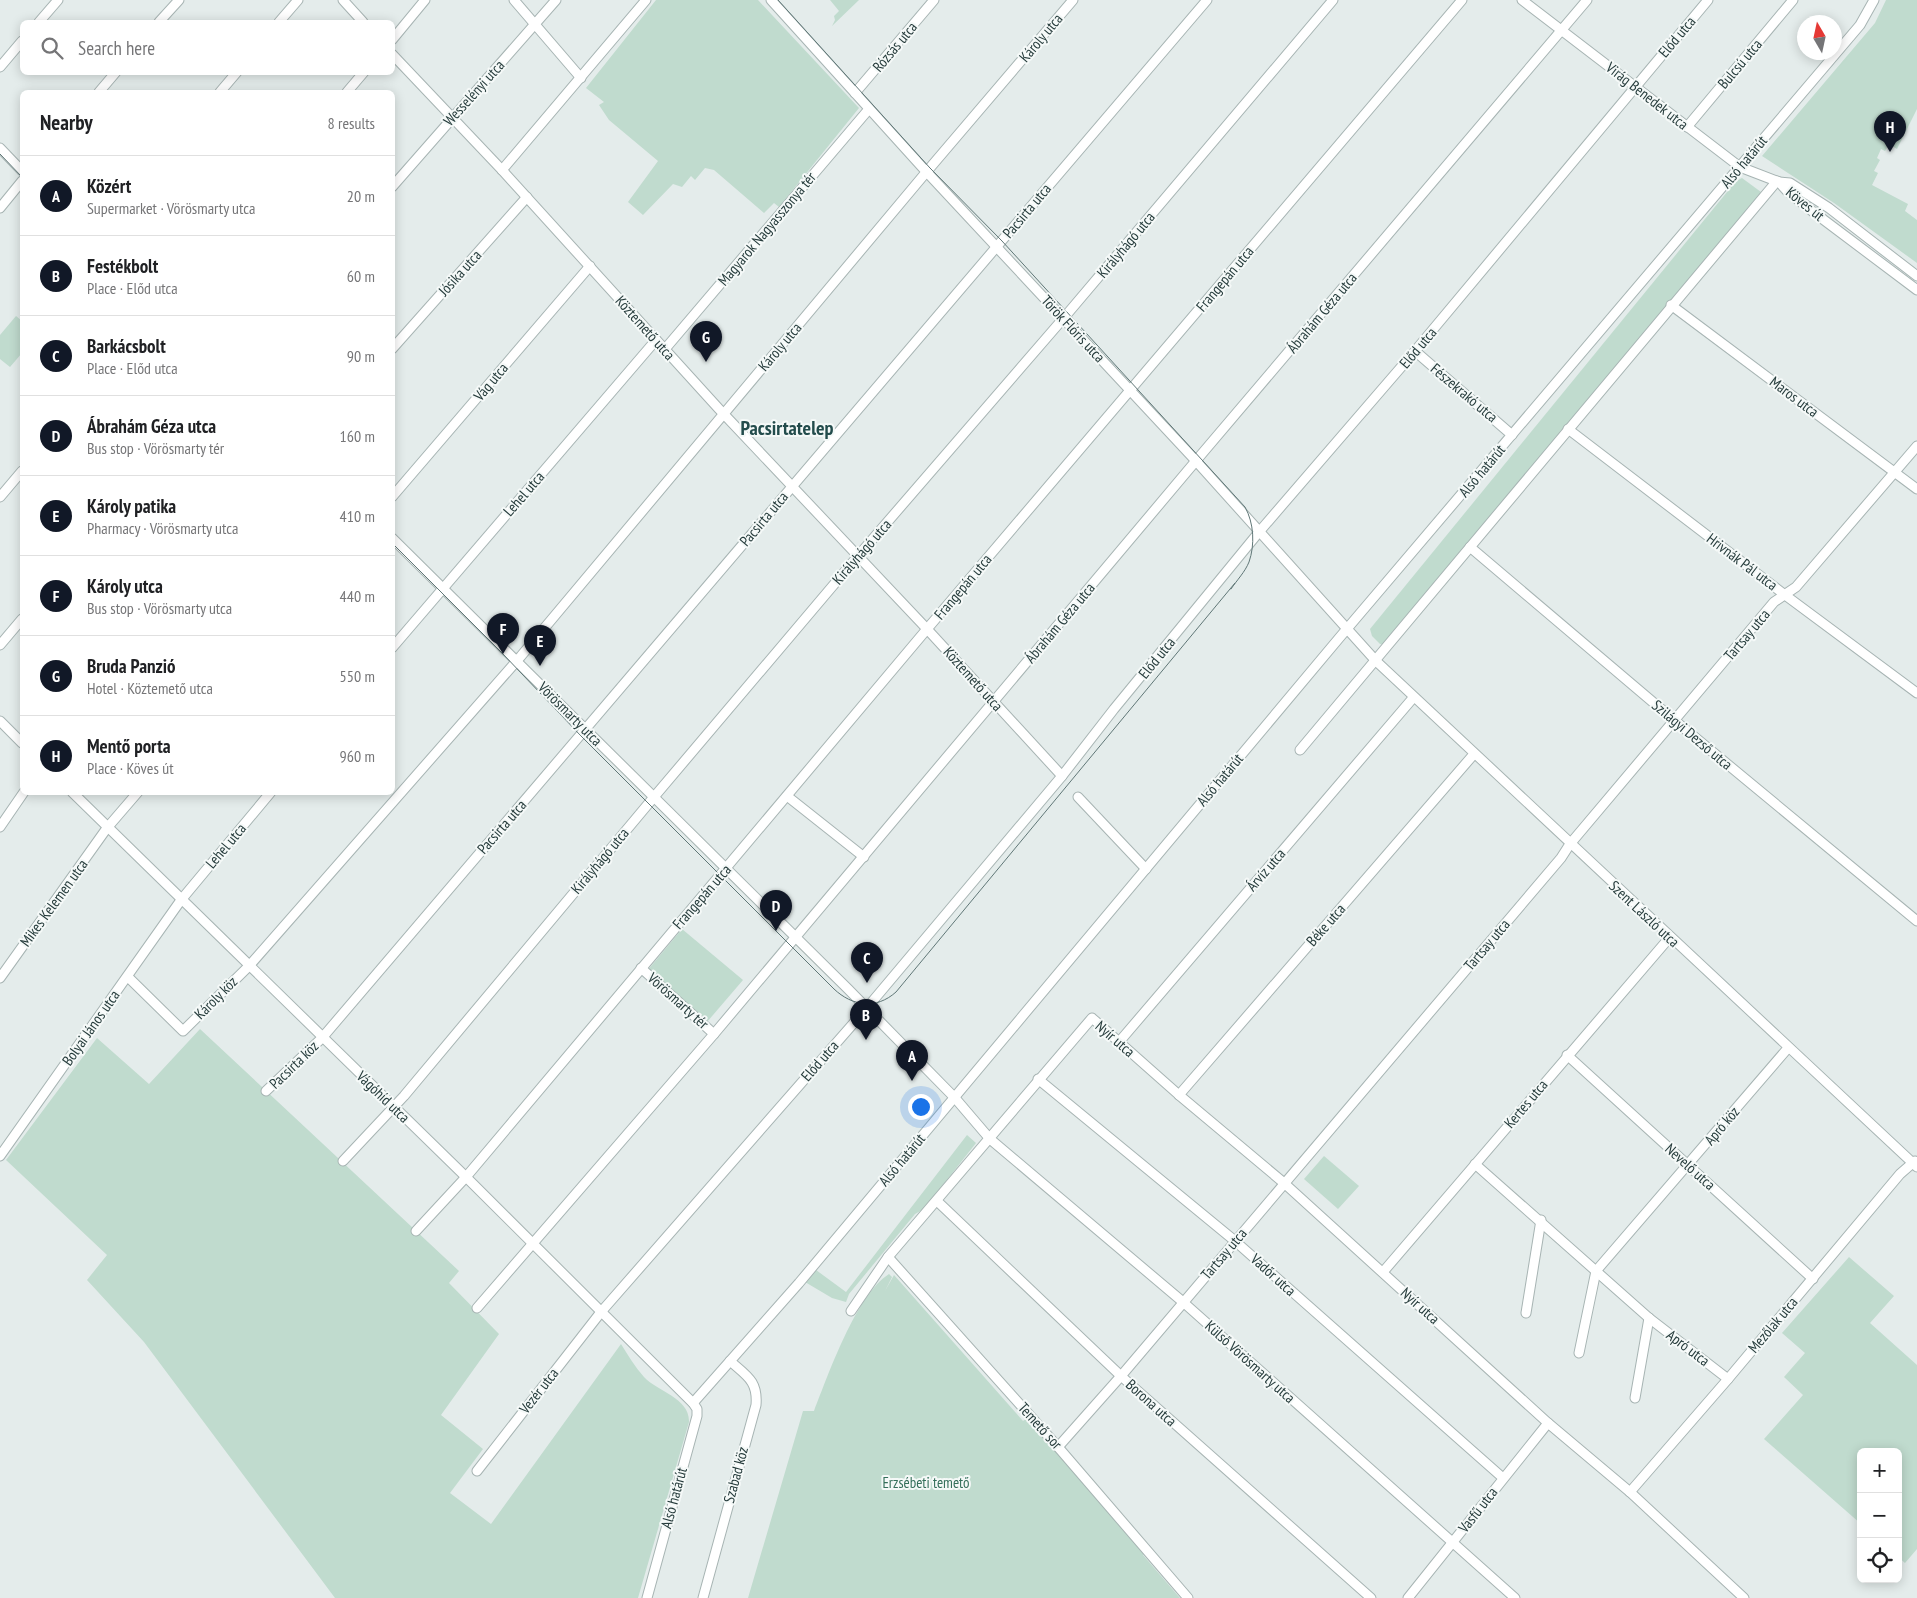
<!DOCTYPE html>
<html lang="en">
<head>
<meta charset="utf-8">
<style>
	body { margin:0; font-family:"PT Sans Narrow",sans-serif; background:#f2f2f2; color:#202124 }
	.controls { position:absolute; right:15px; bottom:15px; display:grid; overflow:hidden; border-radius:8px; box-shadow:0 2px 12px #0003 }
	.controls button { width:45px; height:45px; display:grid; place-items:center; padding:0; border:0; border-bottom:1px solid #e0e0e0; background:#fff; color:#202124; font:25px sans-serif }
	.compass { position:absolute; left:1797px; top:15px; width:45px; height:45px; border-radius:50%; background:#fff; box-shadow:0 2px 12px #0003; rotate:351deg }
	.you { position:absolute; left:920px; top:1106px; width:18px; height:18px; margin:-12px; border:4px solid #fff; border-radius:50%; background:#1a73e8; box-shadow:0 0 0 8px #1a73e833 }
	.badge { display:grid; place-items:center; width:32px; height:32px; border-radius:50%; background:#111827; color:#fff; font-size:16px; font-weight:700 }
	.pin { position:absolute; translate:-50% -41px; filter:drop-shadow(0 1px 2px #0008) }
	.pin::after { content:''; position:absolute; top:26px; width:18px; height:15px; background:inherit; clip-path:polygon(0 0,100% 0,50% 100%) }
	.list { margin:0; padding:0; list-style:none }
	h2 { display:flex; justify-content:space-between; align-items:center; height:65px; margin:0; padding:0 20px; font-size:21px }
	h2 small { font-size:16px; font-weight:400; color:#757577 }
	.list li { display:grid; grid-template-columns:32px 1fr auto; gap:15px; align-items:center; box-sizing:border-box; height:80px; padding:0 20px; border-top:1px solid #e0e0e0 }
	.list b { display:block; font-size:19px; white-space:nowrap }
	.list p { margin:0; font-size:16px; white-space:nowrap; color:#757577 }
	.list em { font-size:16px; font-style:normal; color:#757577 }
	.icon { flex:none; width:28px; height:28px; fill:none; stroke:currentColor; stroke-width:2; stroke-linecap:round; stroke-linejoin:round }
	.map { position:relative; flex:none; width:1917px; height:1598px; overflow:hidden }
	.search { position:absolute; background:#fff; box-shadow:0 2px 12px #0003; left:20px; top:20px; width:375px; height:55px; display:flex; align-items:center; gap:12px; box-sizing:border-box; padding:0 18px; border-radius:8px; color:#757577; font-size:19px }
	.panel { position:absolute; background:#fff; box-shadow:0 2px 12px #0003; left:20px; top:90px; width:375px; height:705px; border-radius:8px }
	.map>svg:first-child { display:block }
</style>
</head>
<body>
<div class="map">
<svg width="1917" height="1598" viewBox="0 0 1917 1598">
	<rect width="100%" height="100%" fill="#e4eceb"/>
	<g fill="#c0dbce">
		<polygon points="656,0 758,0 859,108 779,207 774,203 764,213 714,170 705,168 695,180 691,176 682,187 673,184 643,215 628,202 658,161 609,120 599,105 604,102 586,88"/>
		<polygon points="830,0 859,0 832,26 835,20 834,16 839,11"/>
		<polygon points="1886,0 1917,0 1917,109 1897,149 1889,144 1885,151 1881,149 1877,158 1880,160 1874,171 1878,173 1872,185 1908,204 1905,211 1917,220 1917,263 1834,203 1762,156 1875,23"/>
		<polygon points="1742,178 1761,192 1759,196 1386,645 1380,644 1372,636 1370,629 1736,181"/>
		<polygon points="16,316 22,321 22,353 10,367 0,359 0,335"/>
		<polygon points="682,929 743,980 707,1022 647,971"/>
		<path d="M200,1029L459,1271L449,1283L499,1334L441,1415L483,1449L450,1493L491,1524L621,1344C628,1355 635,1367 644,1377C658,1392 690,1398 689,1422L638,1598H335L144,1342L87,1280L107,1255L6,1160L97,1038L149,1084Z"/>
		<polygon points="967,1135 976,1143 924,1209 915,1214 849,1294 846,1302 832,1298 805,1282 816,1270 846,1292"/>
		<polygon points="1324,1156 1359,1186 1338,1209 1304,1179"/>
		<polygon points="1849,1257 1894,1296 1870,1323 1917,1365 1917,1549 1905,1563 1898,1557 1898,1452 1861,1452 1861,1524 1764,1439 1803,1395 1784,1377 1805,1353 1782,1333"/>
		<path d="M889,1274L892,1277L885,1291L894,1275L1023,1421L1029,1417L1145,1552L1143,1555L1180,1598H748L803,1411H814C829,1373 856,1295 889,1274Z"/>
	</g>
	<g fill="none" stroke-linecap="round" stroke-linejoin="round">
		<defs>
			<g id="minor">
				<polyline points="343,0 363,22"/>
				<polyline points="514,0 581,78"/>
				<polyline points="771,0 922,167 1196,461 1376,661 1917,1167"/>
				<polyline points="1522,0 1740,167 1779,182 1787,191 1812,211 1917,290"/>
				<polyline points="39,22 58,0"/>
				<polyline points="159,22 179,0"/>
				<polyline points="279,22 298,0"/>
				<polyline points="392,40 425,0"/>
				<polyline points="392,54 502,170 719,409 927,629 1062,776"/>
				<polyline points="0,67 22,41"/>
				<polyline points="99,92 116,72"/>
				<polyline points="220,92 237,72"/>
				<polyline points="347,92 364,72"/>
				<polyline points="855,93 934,0"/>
				<polyline points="1687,127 1793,0"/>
				<polyline points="0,148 22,171"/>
				<polyline points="502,170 646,0"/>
				<polyline points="1779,182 1790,183 1829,208 1917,276"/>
				<polyline points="392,187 556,0"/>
				<polyline points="0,208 22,181"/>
				<polyline points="1671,305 1917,489"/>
				<polyline points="392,349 527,197"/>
				<polyline points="665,349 869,109"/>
				<polyline points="1415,351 1512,435"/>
				<polyline points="1568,429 1785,595 1917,693"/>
				<polyline points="0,497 22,471"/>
				<polyline points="392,497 590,266"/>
				<polyline points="392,538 848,989 955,1098 990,1139 1183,1302 1515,1598"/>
				<polyline points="1470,547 1674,720 1917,921"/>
				<polyline points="0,645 22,619"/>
				<polyline points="392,648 656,340"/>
				<polyline points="0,721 22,743"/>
				<polyline points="1300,750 1777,181"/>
				<polyline points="72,792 466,1177 693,1403 697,1409 697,1416 647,1598"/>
				<polyline points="787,796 864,857"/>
				<polyline points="1078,797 1146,869"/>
				<polyline points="0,827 24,792"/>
				<polyline points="641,968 714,1034"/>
				<polyline points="128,977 183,1031 249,966 521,656 923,176 1073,0"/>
				<polyline points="0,978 107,828 138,792"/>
				<polyline points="1119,1042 1413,698"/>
				<polyline points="1567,1055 1813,1279"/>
				<polyline points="1038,1079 1235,1241 1503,1478"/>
				<polyline points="266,1091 322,1038 1207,0"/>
				<polyline points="1179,1095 1474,754"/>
				<polyline points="0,1156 181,900 271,792"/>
				<polyline points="343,1161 404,1096 654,797 858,556 1068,313 1333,0"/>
				<polyline points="1475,1164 1649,1318 1728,1379"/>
				<polyline points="937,1201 1121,1376 1371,1598"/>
				<polyline points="416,1231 466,1177 927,629 1462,0"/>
				<polyline points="888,1257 1058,1447 1188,1598"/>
				<polyline points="1383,1272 1670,937"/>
				<polyline points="477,1308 714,1034 1200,456 1587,0"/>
				<polyline points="851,1311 888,1257 1092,1018 1179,1095 1284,1183 1548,1423 1630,1492 1744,1598"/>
				<polyline points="1526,1313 1541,1220"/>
				<polyline points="1579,1353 1596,1271 1788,1048"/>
				<polyline points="1635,1398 1649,1318"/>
				<polyline points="693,1403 799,1283 1340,637 1860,25 1874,0"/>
				<polyline points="1058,1447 1121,1376 1561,858 1570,844 1774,602 1796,587 1917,446"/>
				<polyline points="477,1471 601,1312 866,1009 1062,776 1114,709 1259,532 1415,351 1708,0"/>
				<polyline points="1630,1492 1728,1379 1900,1174 1915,1161"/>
				<path d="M703,1598L756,1405C758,1381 747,1376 730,1361"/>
				<polyline points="1408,1598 1548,1423"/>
			</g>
		</defs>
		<use href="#minor" stroke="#a7b4b3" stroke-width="11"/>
		<use href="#minor" stroke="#fff" stroke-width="9"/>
		<g stroke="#607777" stroke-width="1">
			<path d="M778,0L930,168L1002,241L1245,507C1254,523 1255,545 1249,562C1245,572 1237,580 1231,589"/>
			<polyline points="0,154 22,177"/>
			<path d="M392,543L503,654L581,736L834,989C852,1006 876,1010 896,992L1235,583"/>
		</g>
	</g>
	<g text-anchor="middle" stroke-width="4" stroke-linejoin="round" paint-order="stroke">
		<g font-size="15" fill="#263c3c" stroke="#f5f9f8">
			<text transform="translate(1677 37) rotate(-50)" y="5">Előd utca</text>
			<text transform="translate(1041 38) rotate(-50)" y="5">Károly utca</text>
			<text transform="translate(895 47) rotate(-50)" y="5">Rózsás utca</text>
			<text transform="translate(1740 64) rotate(-50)" y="5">Bulcsú utca</text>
			<text transform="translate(474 93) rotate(-48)" y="5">Wesselényi utca</text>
			<text transform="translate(1647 96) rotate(38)" y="5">Virág Benedek utca</text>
			<text transform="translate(1744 162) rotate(-50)" y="5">Alsó határút</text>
			<text transform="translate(1805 204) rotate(39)" y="5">Köves út</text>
			<text transform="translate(1027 211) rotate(-50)" y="5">Pacsirta utca</text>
			<text transform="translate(767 229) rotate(-50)" y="5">Magyarok Nagyasszonya tér</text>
			<text transform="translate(1126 245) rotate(-50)" y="5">Királyhágó utca</text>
			<text transform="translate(460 273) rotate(-48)" y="5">Jósika utca</text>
			<text transform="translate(1225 279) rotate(-50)" y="5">Frangepán utca</text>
			<text transform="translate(1322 313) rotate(-50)" y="5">Ábrahám Géza utca</text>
			<text transform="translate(645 328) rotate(48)" y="5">Köztemető utca</text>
			<text transform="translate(1073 329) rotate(47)" y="5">Török Flóris utca</text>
			<text transform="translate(780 347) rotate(-50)" y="5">Károly utca</text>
			<text transform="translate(1418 348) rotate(-50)" y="5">Előd utca</text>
			<text transform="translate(491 382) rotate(-50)" y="5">Vág utca</text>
			<text transform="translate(1464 393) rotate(40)" y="5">Fészekrakó utca</text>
			<text transform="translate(1794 397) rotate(37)" y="5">Maros utca</text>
			<text transform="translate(1482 471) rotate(-50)" y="5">Alsó határút</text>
			<text transform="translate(524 494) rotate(-49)" y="5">Lehel utca</text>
			<text transform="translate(764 519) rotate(-50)" y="5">Pacsirta utca</text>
			<text transform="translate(862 552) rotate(-49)" y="5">Királyhágó utca</text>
			<text transform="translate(1742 562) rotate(37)" y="5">Hrivnák Pál utca</text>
			<text transform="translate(963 587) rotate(-50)" y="5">Frangepán utca</text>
			<text transform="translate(1060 623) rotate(-50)" y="5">Ábrahám Géza utca</text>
			<text transform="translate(1747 635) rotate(-50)" y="5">Tartsay utca</text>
			<text transform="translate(1157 658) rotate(-51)" y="5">Előd utca</text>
			<text transform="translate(973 679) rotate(48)" y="5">Köztemető utca</text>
			<text transform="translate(570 714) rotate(45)" y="5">Vörösmarty utca</text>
			<text transform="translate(1692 735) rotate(40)" y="5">Szilágyi Dezső utca</text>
			<text transform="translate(1220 780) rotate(-50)" y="5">Alsó határút</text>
			<text transform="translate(502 827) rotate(-49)" y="5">Pacsirta utca</text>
			<text transform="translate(226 846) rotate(-50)" y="5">Lehel utca</text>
			<text transform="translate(600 861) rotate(-50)" y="5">Királyhágó utca</text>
			<text transform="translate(1266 870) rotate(-49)" y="5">Árvíz utca</text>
			<text transform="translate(702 897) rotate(-49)" y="5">Frangepán utca</text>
			<text transform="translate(54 903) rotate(-54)" y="5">Mikes Kelemen utca</text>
			<text transform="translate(1644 914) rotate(43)" y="5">Szent László utca</text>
			<text transform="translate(1326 925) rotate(-49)" y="5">Béke utca</text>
			<text transform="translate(1487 945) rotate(-50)" y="5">Tartsay utca</text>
			<text transform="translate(216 998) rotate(-45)" y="5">Károly köz</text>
			<text transform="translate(678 1001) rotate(42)" y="5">Vörösmarty tér</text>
			<text transform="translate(91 1028) rotate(-55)" y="5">Bolyai János utca</text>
			<text transform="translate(1115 1039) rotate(41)" y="5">Nyír utca</text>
			<text transform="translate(820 1061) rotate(-49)" y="5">Előd utca</text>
			<text transform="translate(294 1065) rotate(-44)" y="5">Pacsirta köz</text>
			<text transform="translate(383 1097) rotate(44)" y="5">Vágóhíd utca</text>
			<text transform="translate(1526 1104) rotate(-50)" y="5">Kertes utca</text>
			<text transform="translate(1722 1126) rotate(-50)" y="5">Apró köz</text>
			<text transform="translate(902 1160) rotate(-50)" y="5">Alsó határút</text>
			<text transform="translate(1690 1167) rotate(42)" y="5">Nevelő utca</text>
			<text transform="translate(1224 1254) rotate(-50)" y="5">Tartsay utca</text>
			<text transform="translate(1273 1275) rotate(42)" y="5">Vadőr utca</text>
			<text transform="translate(1420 1306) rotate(42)" y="5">Nyír utca</text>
			<text transform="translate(1773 1325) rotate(-50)" y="5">Mezőlak utca</text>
			<text transform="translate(1688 1348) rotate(37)" y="5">Apró utca</text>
			<text transform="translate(1250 1362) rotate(42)" y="5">Külső Vörösmarty utca</text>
			<text transform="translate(539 1391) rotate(-52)" y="5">Vezér utca</text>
			<text transform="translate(1151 1403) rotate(42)" y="5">Borona utca</text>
			<text transform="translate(1040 1426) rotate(48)" y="5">Temető sor</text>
			<text transform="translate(736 1475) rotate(-75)" y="5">Szabad köz</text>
			<text transform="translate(674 1498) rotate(-75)" y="5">Alsó határút</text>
			<text transform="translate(1478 1510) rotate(-52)" y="5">Vasfű utca</text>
		</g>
		<g font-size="15" fill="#346f5a" stroke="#f5f9f8">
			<text x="926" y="1488">Erzsébeti temető</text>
		</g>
		<g font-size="20" font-weight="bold" fill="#234c4c" stroke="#f5f9f8">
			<text x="787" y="435">Pacsirtatelep</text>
		</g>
	</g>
</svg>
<div class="controls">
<button>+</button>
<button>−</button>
<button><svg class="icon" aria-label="locate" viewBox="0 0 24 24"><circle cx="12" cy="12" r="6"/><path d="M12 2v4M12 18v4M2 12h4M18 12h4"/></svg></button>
</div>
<svg class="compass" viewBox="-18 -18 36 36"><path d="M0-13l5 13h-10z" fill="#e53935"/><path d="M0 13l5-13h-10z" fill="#757577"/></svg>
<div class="you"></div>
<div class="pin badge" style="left:912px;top:1081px">A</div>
<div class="pin badge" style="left:866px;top:1040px">B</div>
<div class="pin badge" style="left:867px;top:983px">C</div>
<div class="pin badge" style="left:776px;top:931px">D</div>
<div class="pin badge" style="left:540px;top:666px">E</div>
<div class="pin badge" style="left:503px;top:654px">F</div>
<div class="pin badge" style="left:706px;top:362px">G</div>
<div class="pin badge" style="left:1890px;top:152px">H</div>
<div class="search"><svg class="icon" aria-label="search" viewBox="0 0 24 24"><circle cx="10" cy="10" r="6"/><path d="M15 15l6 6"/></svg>Search here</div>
<section class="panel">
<h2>Nearby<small>8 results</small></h2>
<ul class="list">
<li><span class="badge">A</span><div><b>Közért</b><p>Supermarket · Vörösmarty utca</p></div><em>20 m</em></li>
<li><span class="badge">B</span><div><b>Festékbolt</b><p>Place · Előd utca</p></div><em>60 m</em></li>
<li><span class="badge">C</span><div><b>Barkácsbolt</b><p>Place · Előd utca</p></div><em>90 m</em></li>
<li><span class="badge">D</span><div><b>Ábrahám Géza utca</b><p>Bus stop · Vörösmarty tér</p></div><em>160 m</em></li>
<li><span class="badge">E</span><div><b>Károly patika</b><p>Pharmacy · Vörösmarty utca</p></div><em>410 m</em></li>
<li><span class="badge">F</span><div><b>Károly utca</b><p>Bus stop · Vörösmarty utca</p></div><em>440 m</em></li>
<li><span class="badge">G</span><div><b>Bruda Panzió</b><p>Hotel · Köztemető utca</p></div><em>550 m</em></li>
<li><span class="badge">H</span><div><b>Mentő porta</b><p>Place · Köves út</p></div><em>960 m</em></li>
</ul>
</section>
</div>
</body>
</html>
